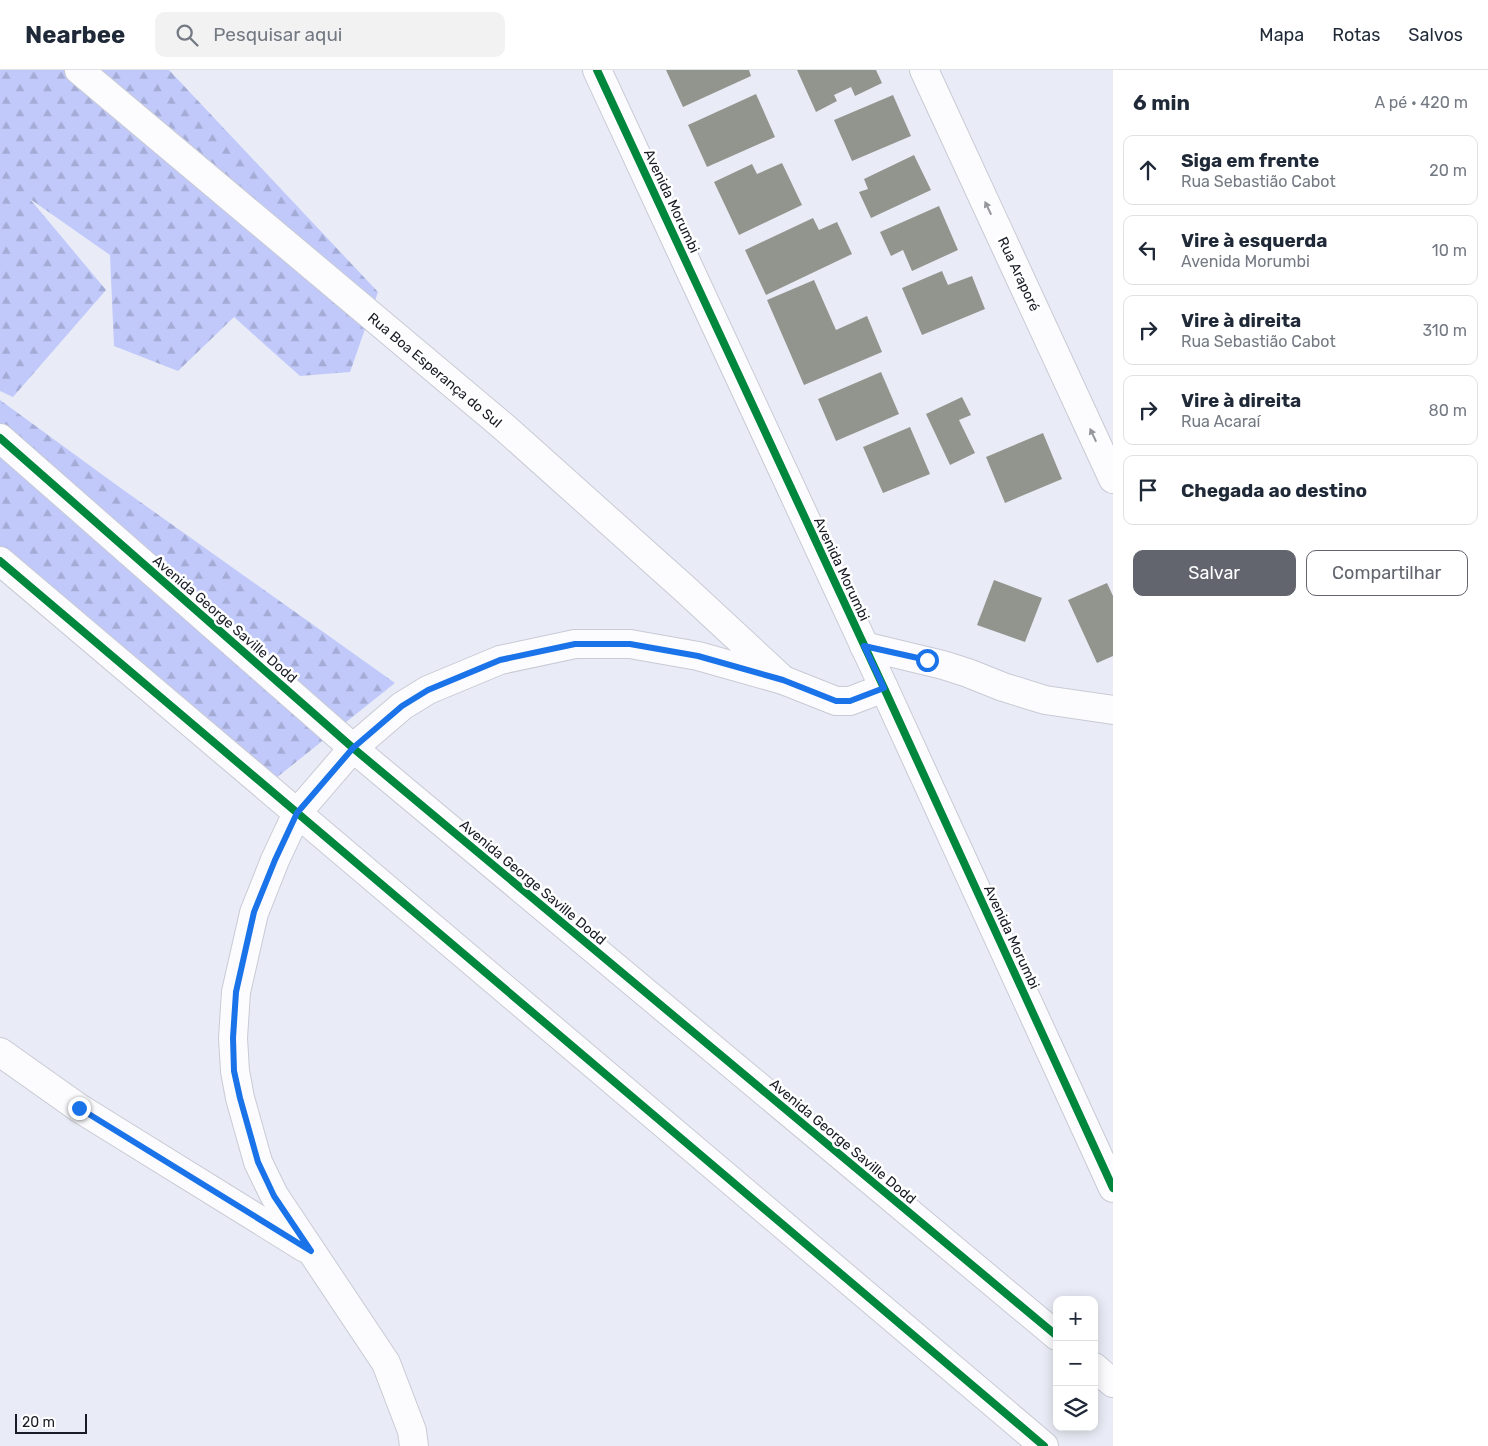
<!DOCTYPE html>
<html lang="pt">
<head>
<meta charset="utf-8">
<style>
	body { margin:0; font-family:Rubik,sans-serif; background:#f2f2f3; color:#1f2937 }
	.controls { position:absolute; right:15px; bottom:15px; display:grid; overflow:hidden; border-radius:10px; box-shadow:0 2px 12px #0003 }
	.controls button { width:45px; height:45px; display:grid; place-items:center; padding:0; border:0; border-bottom:1px solid #e0e1e3; background:#fff; color:#1f2937; font:25px sans-serif }
	.scale { position:absolute; left:15px; bottom:12px; width:72px; box-sizing:border-box; padding-left:5px; border:2px solid #191b25; border-top:0; font-size:14px; line-height:18px; white-space:nowrap; color:#191b25; -webkit-text-stroke:4px #fff; paint-order:stroke }
	.stop { position:absolute; width:15px; height:15px; margin:-11px; border:4px solid #1a73e8; border-radius:50%; background:#fff }
	.stop.end { background:#1a73e8; border-color:#fff; box-shadow:0 1px 5px #0008 }
	.list { margin:0; padding:0; list-style:none }
	h2 { display:flex; justify-content:space-between; align-items:center; height:65px; margin:0; padding:0 20px; font-size:21px }
	h2 small { font-size:16px; font-weight:400; color:#747a83 }
	.list li { display:grid; grid-template-columns:32px 1fr auto; gap:15px; align-items:center; box-sizing:border-box; height:70px; margin:0 10px 10px; padding:0 10px; border:1px solid #e0e1e3; border-radius:10px }
	.list b { display:block; font-size:19px; white-space:nowrap }
	.list p { margin:0; font-size:16px; white-space:nowrap; color:#747a83 }
	.list em { font-size:16px; font-style:normal; color:#747a83 }
	.actions { display:flex; gap:10px; padding:15px 20px }
	.actions a { flex:1; padding:11px 0; border:1px solid #62646e; border-radius:10px; text-align:center; font-size:18px; color:#62646e }
	.actions .main { background:#62646e; color:#fff }
	.icon { flex:none; width:28px; height:28px; fill:none; stroke:currentColor; stroke-width:2; stroke-linecap:round; stroke-linejoin:round }
	.map { position:relative; flex:none; width:1113px; height:1376px; overflow:hidden }
	header { display:flex; align-items:center; gap:30px; box-sizing:border-box; height:70px; padding:0 25px; background:#fff; border-bottom:1px solid #e0e1e3 }
	header strong { font-size:24px }
	nav { display:flex; gap:28px; margin-inline-start:auto; font-size:18px }
	.search { width:350px; height:45px; background:#f2f2f3; display:flex; align-items:center; gap:12px; box-sizing:border-box; padding:0 18px; border-radius:10px; color:#747a83; font-size:19px }
	main { display:flex }
	aside { flex:1; background:#fff }
	.map>svg:first-child { display:block }
</style>
</head>
<body>
<header>
<strong>Nearbee</strong>
<div class="search"><svg class="icon" aria-label="search" viewBox="0 0 24 24"><circle cx="10" cy="10" r="6"/><path d="M15 15l6 6"/></svg>Pesquisar aqui</div>
<nav><a>Mapa</a><a>Rotas</a><a>Salvos</a></nav>
</header>
<main>
<div class="map">
<svg width="1113" height="1376" viewBox="0 0 1113 1376">
	<defs>
		<pattern id="forest-firs" width="22" height="20" patternUnits="userSpaceOnUse" patternTransform="scale(1.25)"><rect width="22" height="20" fill="#c0c9fa"/><path d="M5 1l3.5 6h-7zM16 11l3.5 6h-7z" fill="#a4acd6"/></pattern>
	</defs>
	<rect width="100%" height="100%" fill="#e9ecf6"/>
	<g fill="url(#forest-firs)">
		<polygon points="0,0 169,0 378,222 350,302 300,306 234,247 178,301 114,276 110,185 30,129 106,220 13,327 0,321"/>
		<polygon points="0,330 122,419 395,613 266,716 228,671 0,477"/>
	</g>
	<g fill="#92958d">
		<polygon points="666,0 749,0 751,6 683,37"/>
		<polygon points="797,0 876,0 882,13 855,26 851,17 834,25 837,31 816,42"/>
		<polygon points="756,24 775,67 707,97 688,55"/>
		<polygon points="893,25 911,66 852,91 834,50"/>
		<polygon points="914,85 931,120 871,148 859,122 868,119 864,109"/>
		<polygon points="782,93 802,135 739,165 714,112 752,94 757,104"/>
		<polygon points="939,136 958,180 912,201 903,180 891,186 880,162"/>
		<polygon points="813,148 819,160 837,152 852,184 766,225 745,180"/>
		<polygon points="942,201 948,215 972,206 985,239 922,265 902,218"/>
		<polygon points="814,210 836,260 867,246 882,282 804,315 767,230"/>
		<polygon points="881,302 899,344 836,371 818,329"/>
		<polygon points="962,327 971,345 959,350 975,383 950,395 926,344"/>
		<polygon points="910,357 930,404 883,423 863,377"/>
		<polygon points="1043,363 1062,409 1005,433 986,387"/>
		<polygon points="994,510 1042,528 1025,572 977,555"/>
		<polygon points="1107,513 1113,526 1113,586 1097,593 1068,530"/>
	</g>
	<g fill="none" stroke-linecap="round" stroke-linejoin="round">
		<defs>
			<g id="minor">
				<polyline points="79,0 504,357 685,519 780,607"/>
				<polyline points="924,0 1113,409"/>
				<polyline points="0,368 353,678 1057,1266"/>
				<polyline points="0,491 1044,1376"/>
				<polyline points="864,576 943,595 968,603 1003,617 1045,630 1113,640"/>
				<polyline points="0,982 79,1038 305,1178"/>
				<polyline points="1094,1297 1113,1313"/>
				<polyline points="414,1376 412,1361 386,1293 274,1125 258,1092 240,1028 235,1001 233,968 236,922 254,843 275,790 297,743 353,678 402,636 428,620 500,590 575,574 630,574 698,586 783,610 836,631 850,631 884,618"/>
			</g>
			<polyline id="secondary" points="597,0 884,618 1113,1118"/>
		</defs>
		<use href="#minor" stroke="#c8cad4" stroke-width="30"/>
		<use href="#secondary" stroke="#c8cad4" stroke-width="30"/>
		<use href="#minor" stroke="#fcfcfe" stroke-width="28"/>
		<use href="#secondary" stroke="#fcfcfe" stroke-width="28"/>
		<defs>
			<g id="cycleway">
				<polyline points="597,0 884,618 1113,1118"/>
				<polyline points="0,368 353,678 1057,1266"/>
				<polyline points="0,491 1044,1376"/>
			</g>
		</defs>
		<use href="#cycleway" stroke="#fff" stroke-width="11"/>
		<use href="#cycleway" stroke="#00873e" stroke-width="8"/>
	</g>
	<defs><path id="oneway-solid" d="M-6-.8H1V-3.2L6.5 0L1 3.2V.8H-6Z" transform="scale(1.25)"/></defs>
	<g fill="#96979c">
		<use href="#oneway-solid" transform="translate(988 138) rotate(-115)"/>
		<use href="#oneway-solid" transform="translate(1093 365) rotate(-115)"/>
	</g>
	<g fill="none" stroke-linecap="round" stroke-linejoin="round">
		<polyline stroke="#1a73e8" stroke-width="6" points="79,1038 311,1181 274,1126 258,1092 240,1028 234,1001 233,968 236,922 254,842 275,790 297,743 353,678 402,636 428,620 500,590 575,574 630,574 698,586 783,610 836,631 850,631 884,618 864,576 927,590"/>
	</g>
	<g text-anchor="middle" stroke-width="5" stroke-linejoin="round" paint-order="stroke">
		<g font-size="14" fill="#191b25" stroke="#fff">
			<text transform="translate(672 131) rotate(65)" y="5">Avenida Morumbi</text>
			<text transform="translate(1019 204) rotate(65)" y="5">Rua Araporé</text>
			<text transform="translate(435 300) rotate(40)" y="5">Rua Boa Esperança do Sul</text>
			<text transform="translate(842 499) rotate(65)" y="5">Avenida Morumbi</text>
			<text transform="translate(225 549) rotate(41)" y="5">Avenida George Saville Dodd</text>
			<text transform="translate(533 812) rotate(40)" y="5">Avenida George Saville Dodd</text>
			<text transform="translate(1012 867) rotate(65)" y="5">Avenida Morumbi</text>
			<text transform="translate(843 1071) rotate(40)" y="5">Avenida George Saville Dodd</text>
		</g>
	</g>
</svg>
<div class="controls">
<button>+</button>
<button>−</button>
<button><svg class="icon" aria-label="layers" viewBox="0 0 24 24"><path d="M12 4l9 5-9 5-9-5zM3 14l9 5 9-5"/></svg></button>
</div>
<div class="scale">20 m</div>
<div class="stop" style="left:927px;top:590px"></div>
<div class="stop end" style="left:79px;top:1038px"></div>
</div>
<aside>
<h2>6 min<small>A pé · 420 m</small></h2>
<ul class="list">
<li><svg class="icon" aria-label="ahead" viewBox="0 0 24 24"><path d="M12 20V5M6 11l6-6 6 6"/></svg><div><b>Siga em frente</b><p>Rua Sebastião Cabot</p></div><em>20 m</em></li>
<li><svg class="icon" aria-label="left" viewBox="0 0 24 24"><path d="M17 20v-9H6M10 6l-5 5 5 5"/></svg><div><b>Vire à esquerda</b><p>Avenida Morumbi</p></div><em>10 m</em></li>
<li><svg class="icon" aria-label="right" viewBox="0 0 24 24"><path d="M7 20v-9h11M14 6l5 5-5 5"/></svg><div><b>Vire à direita</b><p>Rua Sebastião Cabot</p></div><em>310 m</em></li>
<li><svg class="icon" aria-label="right" viewBox="0 0 24 24"><path d="M7 20v-9h11M14 6l5 5-5 5"/></svg><div><b>Vire à direita</b><p>Rua Acaraí</p></div><em>80 m</em></li>
<li><svg class="icon" aria-label="arrive" viewBox="0 0 24 24"><path d="M6 21V4h12l-3 4 3 4H6"/></svg><div><b>Chegada ao destino</b></div></li>
</ul>
<div class="actions"><a class="main">Salvar</a><a>Compartilhar</a></div>
</aside>
</main>
</body>
</html>
